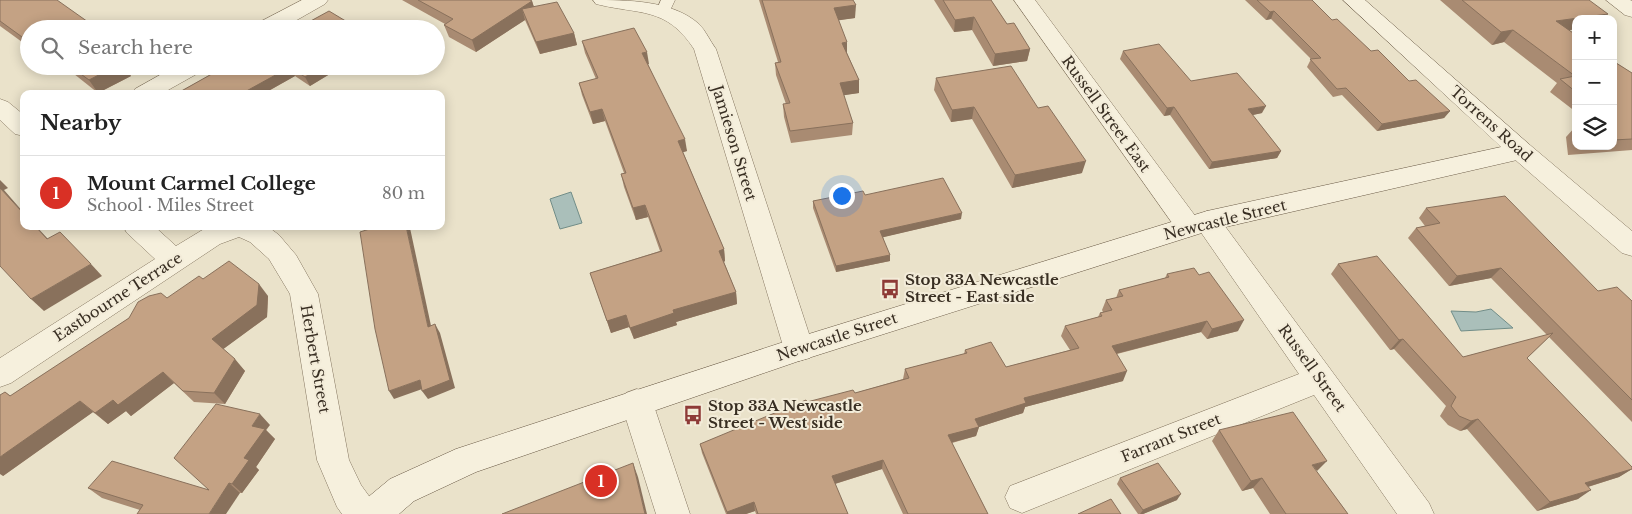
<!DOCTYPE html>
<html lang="en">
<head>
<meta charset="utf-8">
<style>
	body { margin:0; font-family:"Libre Baskerville",serif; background:#f6f6f6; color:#222 }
	.controls { position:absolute; right:15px; top:15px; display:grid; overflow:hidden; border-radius:10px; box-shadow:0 2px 12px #0003 }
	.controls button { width:45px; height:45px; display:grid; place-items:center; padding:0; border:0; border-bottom:1px solid #e0e0e0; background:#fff; color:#222; font:25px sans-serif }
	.you { position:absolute; left:841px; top:195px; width:18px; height:18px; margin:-12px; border:4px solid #fff; border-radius:50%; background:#1a73e8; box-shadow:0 0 0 8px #1a73e833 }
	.badge { display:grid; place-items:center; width:32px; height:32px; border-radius:50%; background:#d93025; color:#fff; font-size:16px; font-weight:700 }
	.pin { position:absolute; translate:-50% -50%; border:2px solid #fff; box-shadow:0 1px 5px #0006 }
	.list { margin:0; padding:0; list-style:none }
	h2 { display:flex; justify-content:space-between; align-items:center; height:65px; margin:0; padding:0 20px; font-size:21px }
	h2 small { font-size:16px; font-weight:400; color:#767676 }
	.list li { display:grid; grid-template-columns:32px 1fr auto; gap:15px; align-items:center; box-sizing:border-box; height:75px; padding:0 20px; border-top:1px solid #e0e0e0 }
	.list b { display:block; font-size:19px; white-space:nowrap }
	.list p { margin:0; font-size:16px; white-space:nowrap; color:#767676 }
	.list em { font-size:16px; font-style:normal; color:#767676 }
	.icon { flex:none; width:28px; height:28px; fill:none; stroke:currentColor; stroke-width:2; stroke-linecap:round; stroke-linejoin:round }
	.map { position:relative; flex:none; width:1632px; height:514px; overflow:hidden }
	.search { position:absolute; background:#fff; box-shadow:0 2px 12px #0003; left:20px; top:20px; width:425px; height:55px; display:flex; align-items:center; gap:12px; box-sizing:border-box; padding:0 18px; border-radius:28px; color:#767676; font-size:19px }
	.panel { position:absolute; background:#fff; box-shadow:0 2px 12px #0003; left:20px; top:90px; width:425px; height:140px; border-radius:10px }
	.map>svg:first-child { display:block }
</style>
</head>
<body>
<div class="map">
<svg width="1632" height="514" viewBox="0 0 1632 514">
	<rect width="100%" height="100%" fill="#eae2ca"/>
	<g fill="#aabfba" stroke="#718d88">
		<polygon points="571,192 582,223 560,229 550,199"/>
		<polygon points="1491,309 1513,328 1461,331 1451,311 1476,312"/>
	</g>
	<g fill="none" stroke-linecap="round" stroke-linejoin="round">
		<defs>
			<polygon id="lane" points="661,0 675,0 668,15 663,16 656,12"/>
			<g id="street">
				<polygon points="302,0 328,0 325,4 281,29 253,29 256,24"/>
				<path d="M593,0C627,0 672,0 699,24C706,31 710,41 716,49L814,349L810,358L799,361L788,358L784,349L694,49C666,6 639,15 596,4Z"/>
				<polygon points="1014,0 1035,0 1196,217 1207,211 1216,214 1429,503 1434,514 1397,514 1314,395 1022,513 1010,508 1005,497 1010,486 1299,374 1200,231 1189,237 1180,234"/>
				<polygon points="1606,0 1630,0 1632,1 1632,17 1625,15"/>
				<polygon points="176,66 205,66 202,71 161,94 132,94 135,89"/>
				<polygon points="0,99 8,102 24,115 24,136 15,134 0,120"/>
				<polygon points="1521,142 1530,145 1632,231 1632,256 1622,253 1512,157 1509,151 1512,145"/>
				<polygon points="123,226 154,226 176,246 209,226 267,226 279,235 296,255 318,294 349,460 361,485 374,503 379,514 342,514 337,507 317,460 290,294 269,259 250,242 239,237 220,244 11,383 0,387 0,358 155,259 127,233"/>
				<polygon points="637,389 648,393 653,403 690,514 656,514 621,403 626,393"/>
			</g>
			<polygon id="secondary" points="1343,0 1365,0 1530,145 1533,151 1530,157 1208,231 799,361 476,472 414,501 399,514 356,514 361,503 390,479 456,449 799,337 1207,211 1501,147"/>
		</defs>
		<use href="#lane" stroke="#857660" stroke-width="1"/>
		<use href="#street" stroke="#857660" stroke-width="1"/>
		<use href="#secondary" stroke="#675743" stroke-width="1"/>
		<use href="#lane" fill="#f6f0dd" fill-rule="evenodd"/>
		<use href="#street" fill="#f6f0dd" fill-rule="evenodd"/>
		<use href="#secondary" fill="#f6f0dd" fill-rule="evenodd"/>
	</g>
	<g fill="#a98b72">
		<polygon points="0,0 29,29 29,47 0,26"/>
		<polygon points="402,0 530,0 532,1 534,7 574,33 577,45 540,54 525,20 476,52 449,37 444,25 445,24"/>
		<polygon points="759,0 853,0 855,18 838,20 847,53 859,80 859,93 843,95 853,123 852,135 791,143 784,117 783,104 786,104 776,75 775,63 778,62"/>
		<polygon points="934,0 991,0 1007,24 1030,49 1027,61 993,66 972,30 954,32"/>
		<polygon points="1245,0 1312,0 1332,20 1409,81 1450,111 1444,118 1377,131 1342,95 1333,97 1307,67 1311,59 1271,19 1266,20"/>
		<polygon points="1440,0 1589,0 1576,29 1569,30 1576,35 1576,112 1550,92 1557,83 1504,42 1492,45"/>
		<polygon points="582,41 649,64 648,64 687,151 683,152 724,249 725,261 724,262 736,292 737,304 676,322 677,325 634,339 629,327 611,333 590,273 660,251 648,217 636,220 624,187 621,174 624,173 605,121 593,124 582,95 579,83 596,79 585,53"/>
		<polygon points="1123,51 1262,113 1252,115 1281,151 1277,158 1209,169 1170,115 1164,116 1120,59"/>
		<polygon points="1613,61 1632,73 1632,150 1568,155 1566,137 1576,126 1576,146 1613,146"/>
		<polygon points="64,66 123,66 131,76 98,93"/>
		<polygon points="226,66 343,66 310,86 295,76 263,94 176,94"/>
		<polygon points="936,78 1038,108 1082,173 1012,188 972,119 951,122 934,90"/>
		<polygon points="865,195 961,219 883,237 890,261 836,272 813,208 813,201"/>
		<polygon points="1426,208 1598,291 1632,301 1632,422 1549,337 1527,358 1632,469 1619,477 1588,487 1578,499 1537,511 1467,429 1460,431 1448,425 1440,416 1446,406 1394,349 1390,350 1331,274 1338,264 1463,357 1547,335 1491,278 1449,286 1408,238 1416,228 1425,226 1419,218"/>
		<polygon points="1167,274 1238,331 1207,339 1201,332 1117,354 1123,381 1025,407 1023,413 979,427 976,436 952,443 988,514 903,514 882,469 835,484 848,514 756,514 755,511 746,514 726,514 702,453 700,444 807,402 855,393 903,379 905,369 964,354 965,350 1006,367 1070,350 1061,336 1065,326 1098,317 1100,313 1103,312 1102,310 1106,300 1116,298 1119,290 1165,278"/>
		<polygon points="203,279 268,296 267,317 223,349 245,371 225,404 194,402 174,383 131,416 126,411 108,424 93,412 3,476 5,392 11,396 129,318"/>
		<polygon points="270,425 266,430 275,439 256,467 259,470 242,493 240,493 140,510 102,498 88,488 209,490"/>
		<polygon points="1219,430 1317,472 1348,514 1270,514 1253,488 1242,491 1212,441"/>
		<polygon points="1120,478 1177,500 1143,514 1138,514 1117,484"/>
	</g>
	<g fill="#89715c">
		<polygon points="532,1 536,14 522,9 525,20 476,52 472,40"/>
		<polygon points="856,5 855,18 834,21 834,8"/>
		<polygon points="1274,11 1271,19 1266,20 1270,12"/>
		<polygon points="1608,14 1604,19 1576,19 1576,29 1547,34 1556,21"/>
		<polygon points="974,17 972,30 954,32 955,20"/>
		<polygon points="1513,30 1504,42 1492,45 1501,32"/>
		<polygon points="574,33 577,45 540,54 536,42"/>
		<polygon points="847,42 847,54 842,43"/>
		<polygon points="1030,49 1027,61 993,66 995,54"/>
		<polygon points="647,52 649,64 645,65 642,53"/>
		<polygon points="116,66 123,66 131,76 98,93 89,80"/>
		<polygon points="322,66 343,66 310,86 305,77"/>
		<polygon points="290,67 295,76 263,94 241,94"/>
		<polygon points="859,80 859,93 839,96 840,83"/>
		<polygon points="1266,106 1262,113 1244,117 1248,109"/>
		<polygon points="974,107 972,119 951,122 952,110"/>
		<polygon points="1174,107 1170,115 1164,116 1167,108"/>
		<polygon points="602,109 605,121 593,124 590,112"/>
		<polygon points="1450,111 1444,118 1377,131 1382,124"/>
		<polygon points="685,139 687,151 680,153 678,141"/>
		<polygon points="1281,151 1277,158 1209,169 1212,162"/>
		<polygon points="1086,161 1082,173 1012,188 1015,175"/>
		<polygon points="0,180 8,188 4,190 24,213 24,214 0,188"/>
		<polygon points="645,205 648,217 636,220 633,208"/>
		<polygon points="962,213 961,219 880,238 880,231"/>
		<polygon points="35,226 36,226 59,251 47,239"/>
		<polygon points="406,226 409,226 410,228 433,335 428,327"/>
		<polygon points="724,249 725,261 721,263 719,251"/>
		<polygon points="890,255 890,261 836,272 836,266"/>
		<polygon points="91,264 102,276 44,311 31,299"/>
		<polygon points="1501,268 1491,278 1449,286 1457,276"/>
		<polygon points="259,284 268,296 267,317 222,350 212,339"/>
		<polygon points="736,292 737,304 676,322 677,325 634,339 630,328 673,310"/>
		<polygon points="626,315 629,327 611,333 607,321"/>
		<polygon points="1244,320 1238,331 1207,339 1212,329"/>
		<polygon points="1207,321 1201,332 1107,356 1112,346"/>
		<polygon points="435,324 440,333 455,388 428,399 422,391"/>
		<polygon points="1403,339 1394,349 1390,350 1399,340"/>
		<polygon points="235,359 245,371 225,404 214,393"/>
		<polygon points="1127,371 1123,381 1025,407 1023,413 979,427 976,436 946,444 948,435 975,419 1024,398"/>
		<polygon points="163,372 174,383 131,416 126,411 108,424 95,413 113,400"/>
		<polygon points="420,380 425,388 394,399 389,391"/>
		<polygon points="80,401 93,412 3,476 0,474 0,457"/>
		<polygon points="260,414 270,425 266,430 275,439 256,467 259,470 242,493 232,484 244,458 252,426"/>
		<polygon points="1478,419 1467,429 1460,431 1471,421"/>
		<polygon points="883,460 882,469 831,485 832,476"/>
		<polygon points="1327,461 1317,471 1312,465"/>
		<polygon points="633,463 638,477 647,514 645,514"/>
		<polygon points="1632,469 1619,477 1571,492 1585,483"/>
		<polygon points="1262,478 1253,488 1242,491 1251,481"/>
		<polygon points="229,483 240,493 226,514 209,514"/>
		<polygon points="1591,490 1578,499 1537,511 1550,502"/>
		<polygon points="1181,494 1177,500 1143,514 1140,514 1143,510"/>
		<polygon points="754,502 755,511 746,514 727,514 727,512"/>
	</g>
	<g fill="#c4a284" stroke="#89715c">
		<polygon points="0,0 57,0 98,29 29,29 29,42 0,21"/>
		<polygon points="418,0 530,0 532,1 472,40 444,25 453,19"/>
		<polygon points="762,0 853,0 856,5 834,8 847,42 842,43 859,80 840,83 853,123 790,131 783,104 790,103 775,63 781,62"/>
		<polygon points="943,0 991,0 1007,24 1014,23 1030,49 995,54 974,17 955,20"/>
		<polygon points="1257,0 1312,0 1332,20 1337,19 1371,51 1378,50 1409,81 1416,80 1450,111 1382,124 1346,88 1337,89 1310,59 1321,58 1274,11 1270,12"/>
		<polygon points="1462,0 1589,0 1608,14 1556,21 1576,35 1576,92 1560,79 1575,76 1513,30 1501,32"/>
		<polygon points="557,2 574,33 536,42 522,9"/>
		<polygon points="329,11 359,29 296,29"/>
		<polygon points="634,28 647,52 642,53 685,139 678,141 724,249 719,251 736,292 673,310 674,313 630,328 626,315 607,321 590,273 662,251 645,205 633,208 621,174 626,173 602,109 590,112 579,83 598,78 582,41"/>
		<polygon points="1159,44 1191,81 1237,73 1266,106 1248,109 1281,151 1212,162 1174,107 1167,108 1123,51"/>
		<polygon points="1613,61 1632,73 1632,139 1613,140"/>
		<polygon points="70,66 116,66 89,80"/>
		<polygon points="226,66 322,66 305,77 290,67 241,94 176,94"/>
		<polygon points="1011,66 1038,108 1048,106 1086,161 1015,175 974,107 952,110 936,78"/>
		<polygon points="943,178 962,213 880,231 890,255 836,266 813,201 863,191 865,195"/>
		<polygon points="0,188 24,214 24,226 35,226 47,239 60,232 91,264 31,299 0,266"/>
		<polygon points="1505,196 1598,291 1617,287 1632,301 1632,400 1501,268 1457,276 1416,228 1440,223 1426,208"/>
		<polygon points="379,226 406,226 428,327 435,324 450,380 422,391 420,380 389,391 375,329 360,232"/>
		<polygon points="1377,256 1463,357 1553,333 1527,358 1632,467 1632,469 1585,483 1591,490 1550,502 1478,419 1471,421 1459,416 1451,406 1456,397 1403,339 1399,340 1338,264"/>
		<polygon points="229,261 259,284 257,305 212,339 235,359 214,393 183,391 163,372 118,405 113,400 95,413 80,401 0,457 0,395 5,392 10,396 129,318 138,302 149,296 161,293 167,298 199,276 203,279"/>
		<polygon points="1194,268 1199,275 1209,272 1244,320 1212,329 1207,321 1112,346 1127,371 1024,398 1026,403 975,419 979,427 948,435 988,514 908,514 883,460 832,476 848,514 758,514 754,502 727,512 700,444 806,400 807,402 853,390 855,393 909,378 905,369 967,353 965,350 991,342 1006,367 1079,348 1065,326 1102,316 1100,313 1112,310 1106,300 1123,296 1119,290 1169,277 1167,274"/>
		<polygon points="216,404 260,414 252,426 265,429 244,458 249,460 232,484 229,483 209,514 137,514 143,505 88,488 112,461 209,490 174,458"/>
		<polygon points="1293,412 1327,461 1312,465 1348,514 1286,514 1262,478 1251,481 1219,430"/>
		<polygon points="633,463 645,514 502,514"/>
		<polygon points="1158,463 1181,494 1143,510 1120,478"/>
		<polygon points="1111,499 1121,514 1078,514"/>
	</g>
	<defs>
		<symbol id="bus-bare" viewBox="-9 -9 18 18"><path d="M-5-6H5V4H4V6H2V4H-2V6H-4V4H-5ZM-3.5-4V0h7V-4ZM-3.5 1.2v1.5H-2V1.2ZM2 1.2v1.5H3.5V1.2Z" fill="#8e3a37" stroke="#f3ecd9" stroke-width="2.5" paint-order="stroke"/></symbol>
	</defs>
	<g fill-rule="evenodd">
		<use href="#bus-bare" x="876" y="275" width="28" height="28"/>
		<use href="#bus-bare" x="679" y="401" width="28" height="28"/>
	</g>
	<g text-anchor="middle" stroke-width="4" stroke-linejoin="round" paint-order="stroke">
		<g font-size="15" fill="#382e22" stroke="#f3ecd9">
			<text transform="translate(1106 114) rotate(54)" y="5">Russell Street East</text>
			<text transform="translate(1491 124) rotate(42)" y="5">Torrens Road</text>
			<text transform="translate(734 143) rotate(73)" y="5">Jamieson Street</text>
			<text transform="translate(1225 220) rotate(-14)" y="5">Newcastle Street</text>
			<text transform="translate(118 297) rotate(-33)" y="5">Eastbourne Terrace</text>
			<text transform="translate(837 337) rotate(-18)" y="5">Newcastle Street</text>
			<text transform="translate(315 359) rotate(80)" y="5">Herbert Street</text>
			<text transform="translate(1312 368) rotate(54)" y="5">Russell Street</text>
			<text transform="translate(1171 438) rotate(-22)" y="5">Farrant Street</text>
		</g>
		<g font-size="15" font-weight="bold" fill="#382e22" stroke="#f3ecd9" text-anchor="start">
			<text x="905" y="285">Stop 33A Newcastle<tspan x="905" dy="17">Street - East side</tspan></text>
			<text x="708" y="411">Stop 33A Newcastle<tspan x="708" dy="17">Street - West side</tspan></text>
		</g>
	</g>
</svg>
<div class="controls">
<button>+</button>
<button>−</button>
<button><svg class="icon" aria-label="layers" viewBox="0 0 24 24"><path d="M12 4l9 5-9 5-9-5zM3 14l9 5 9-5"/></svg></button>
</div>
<div class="you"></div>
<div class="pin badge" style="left:601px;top:481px">1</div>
<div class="search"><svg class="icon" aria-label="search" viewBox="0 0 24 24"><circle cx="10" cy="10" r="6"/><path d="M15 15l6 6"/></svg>Search here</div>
<section class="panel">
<h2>Nearby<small></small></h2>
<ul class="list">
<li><span class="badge">1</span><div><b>Mount Carmel College</b><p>School · Miles Street</p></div><em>80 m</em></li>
</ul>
</section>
</div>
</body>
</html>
